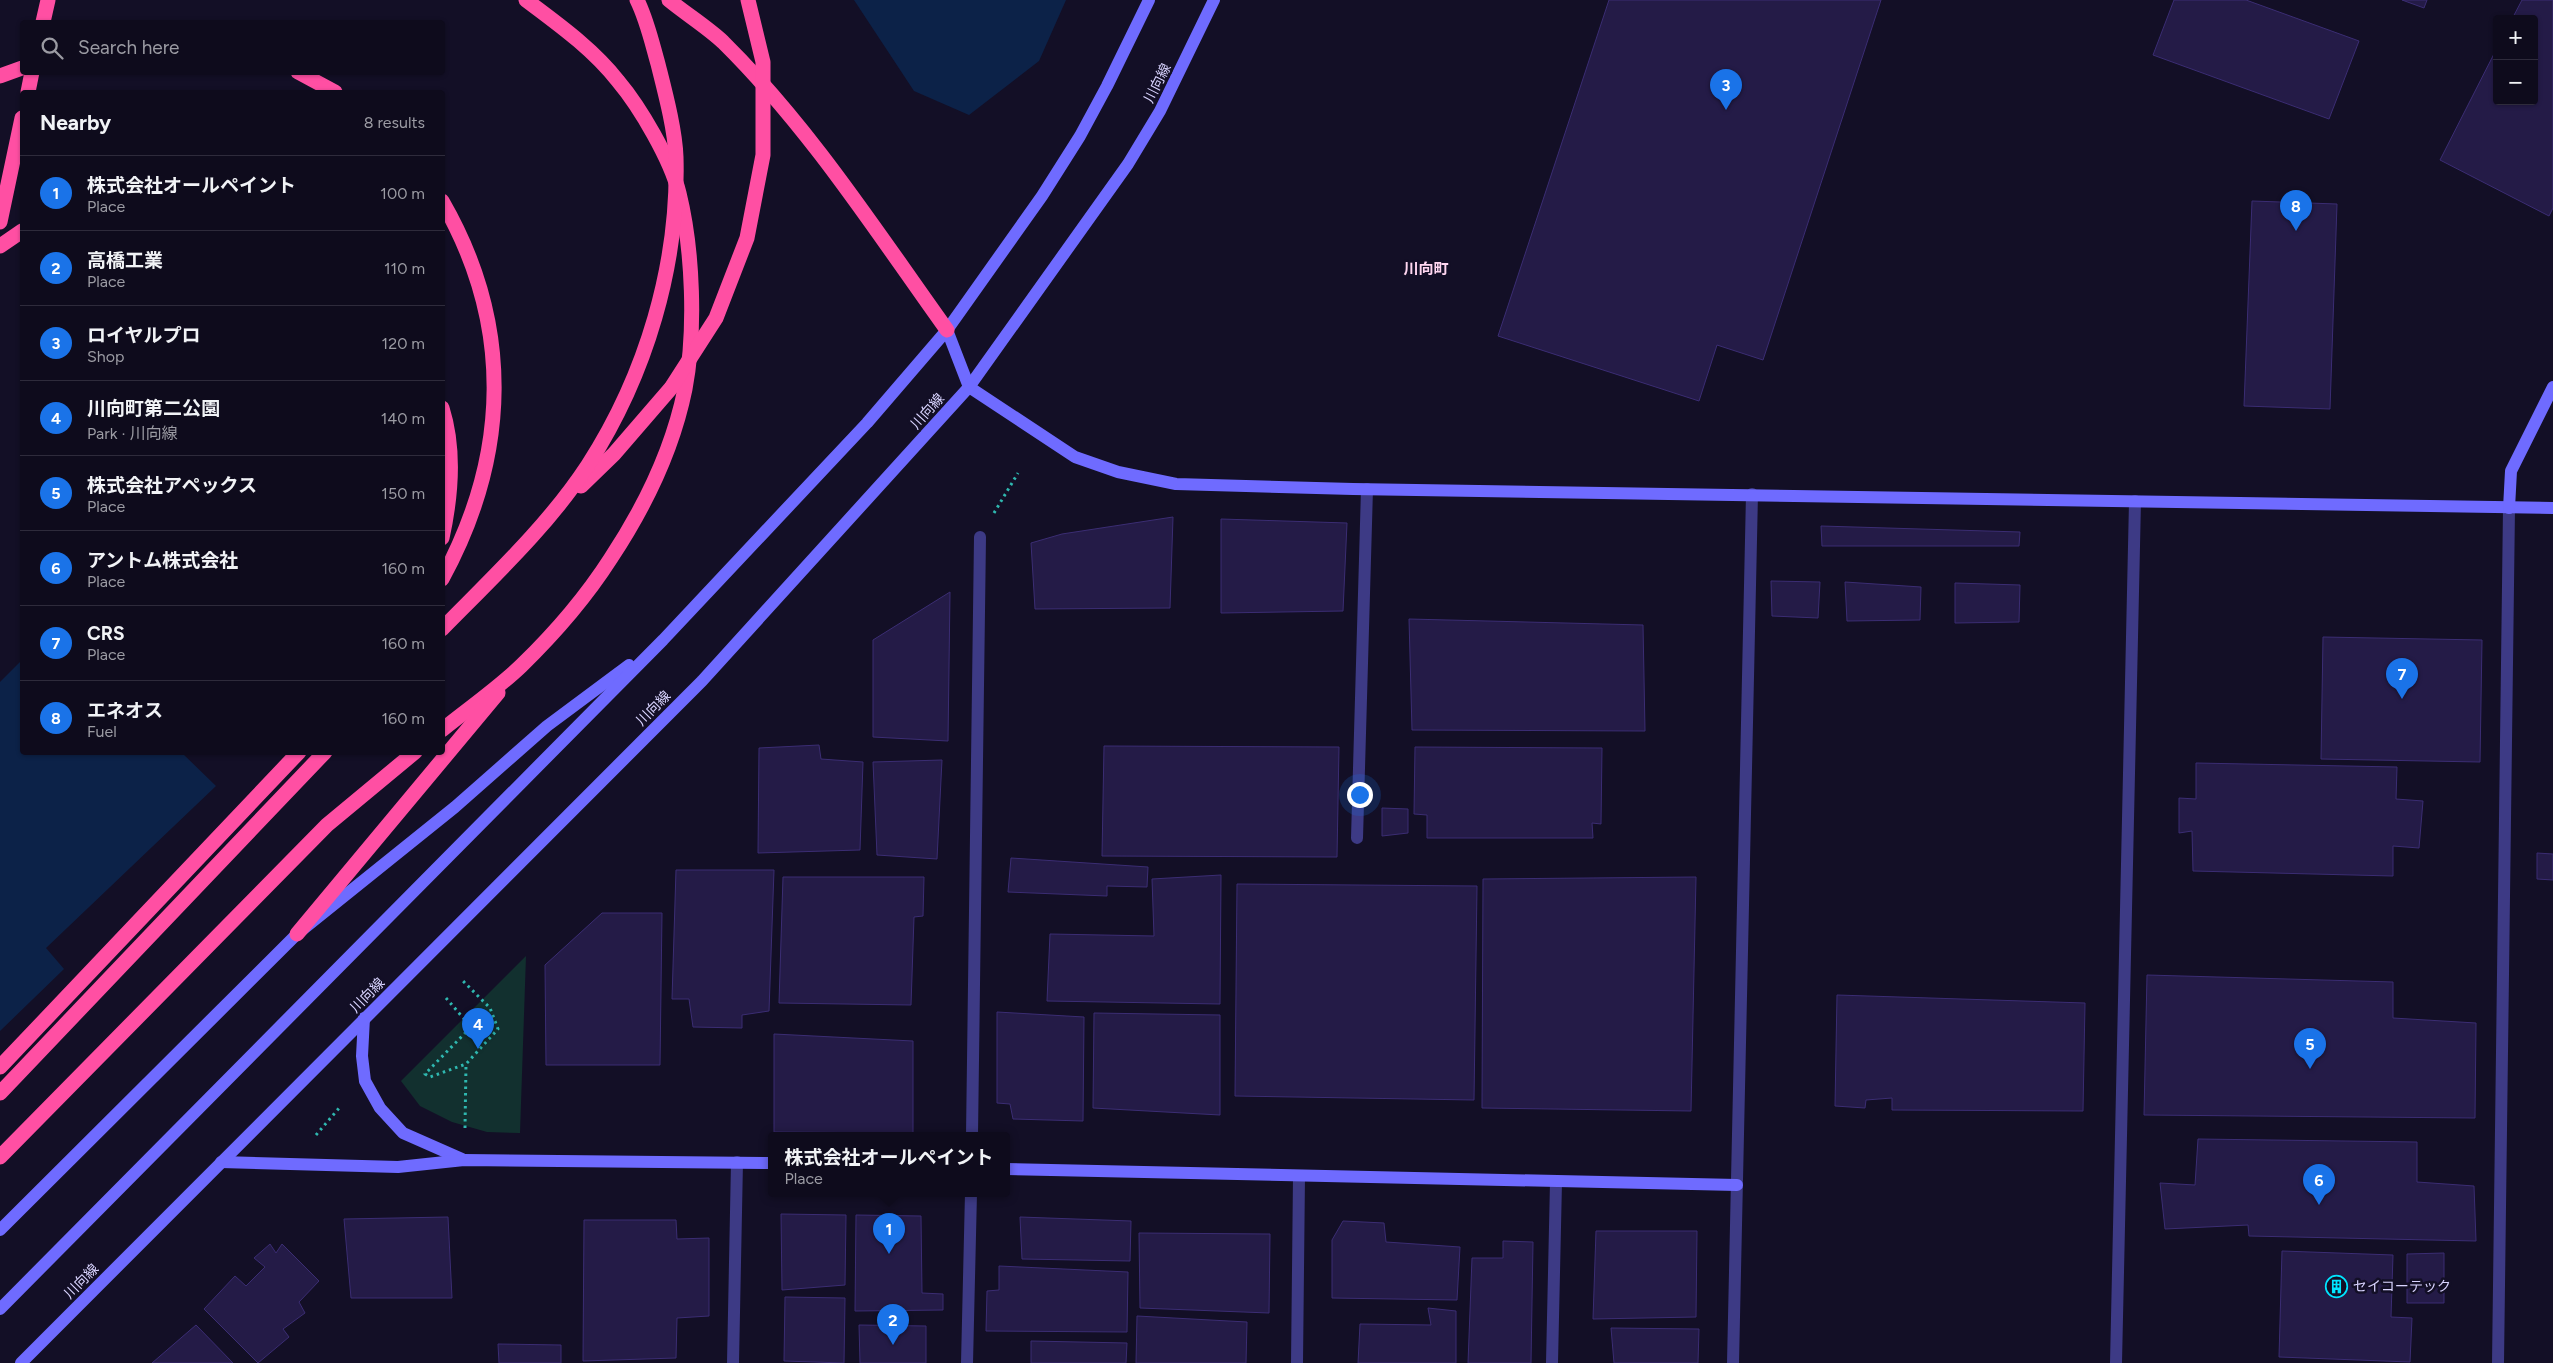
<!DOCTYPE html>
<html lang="en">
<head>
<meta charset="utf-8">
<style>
	body { margin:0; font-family:Figtree,"Noto Sans JP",sans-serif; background:#171425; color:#f1f3f6 }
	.controls { position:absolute; right:15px; top:15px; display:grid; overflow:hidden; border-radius:5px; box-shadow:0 1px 4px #0004 }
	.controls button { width:45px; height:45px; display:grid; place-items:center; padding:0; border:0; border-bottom:1px solid #2e2b3b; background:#0e0b1c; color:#f1f3f6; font:25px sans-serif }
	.you { position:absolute; left:1359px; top:794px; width:18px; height:18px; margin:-12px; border:4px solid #fff; border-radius:50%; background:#1a73e8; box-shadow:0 0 0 8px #1a73e833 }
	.badge { display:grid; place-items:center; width:32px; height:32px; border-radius:50%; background:#1a73e8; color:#fff; font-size:16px; font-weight:700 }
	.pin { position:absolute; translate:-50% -41px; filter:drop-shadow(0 1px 2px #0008) }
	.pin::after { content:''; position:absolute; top:26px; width:18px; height:15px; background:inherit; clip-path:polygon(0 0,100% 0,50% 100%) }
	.popup { position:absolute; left:768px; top:1132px; width:242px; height:65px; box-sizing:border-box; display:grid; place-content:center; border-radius:5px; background:#0e0b1c; filter:drop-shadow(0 1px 4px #0005); font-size:16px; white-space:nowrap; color:#9b9ba3 }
	.popup b { font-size:19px; color:#f1f3f6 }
	.popup::after { content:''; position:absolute; left:50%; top:100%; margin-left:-10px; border:10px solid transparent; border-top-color:#0e0b1c }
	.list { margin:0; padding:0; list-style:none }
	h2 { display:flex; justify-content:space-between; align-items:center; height:65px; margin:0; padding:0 20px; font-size:21px }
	h2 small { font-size:16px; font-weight:400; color:#9b9ba3 }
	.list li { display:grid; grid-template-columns:32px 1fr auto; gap:15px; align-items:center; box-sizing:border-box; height:75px; padding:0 20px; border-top:1px solid #2e2b3b }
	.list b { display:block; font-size:19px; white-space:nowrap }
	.list p { margin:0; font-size:16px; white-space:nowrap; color:#9b9ba3 }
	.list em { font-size:16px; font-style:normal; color:#9b9ba3 }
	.icon { flex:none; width:28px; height:28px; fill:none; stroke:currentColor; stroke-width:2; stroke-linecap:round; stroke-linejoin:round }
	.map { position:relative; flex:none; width:2553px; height:1363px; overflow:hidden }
	.search { position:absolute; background:#0e0b1c; box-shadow:0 1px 4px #0004; left:20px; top:20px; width:425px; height:55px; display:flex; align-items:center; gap:12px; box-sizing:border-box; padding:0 18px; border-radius:5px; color:#9b9ba3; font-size:19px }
	.panel { position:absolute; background:#0e0b1c; box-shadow:0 1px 4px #0004; left:20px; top:90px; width:425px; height:665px; border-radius:5px }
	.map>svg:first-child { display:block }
</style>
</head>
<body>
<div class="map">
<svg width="2553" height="1363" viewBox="0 0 2553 1363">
	<rect width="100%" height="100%" fill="#130f26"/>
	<polygon fill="#12302f" points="526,956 520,1133 487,1132 452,1122 420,1106 401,1081"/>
	<g fill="#0c2248">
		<polygon points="854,0 1066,0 1039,61 969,115 914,91"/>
		<polygon points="22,660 22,752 182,753 216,786 46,948 64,969 0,1031 0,682"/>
	</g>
	<g fill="#241b47" stroke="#3b2d73">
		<polygon points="1609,0 1881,0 1763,360 1717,345 1699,401 1498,336"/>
		<polygon points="2174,0 2246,0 2359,41 2329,119 2153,55"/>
		<polygon points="2402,0 2427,0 2424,8"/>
		<polygon points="2522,0 2553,0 2553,208 2549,216 2440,160 2497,48 2497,101 2534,101 2534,19 2512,19"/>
		<polygon points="2252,201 2337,204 2330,409 2244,406"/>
		<polygon points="1173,517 1170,608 1035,609 1031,543 1062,534"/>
		<polygon points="1221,519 1347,523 1343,611 1221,613"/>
		<polygon points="1821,526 2020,532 2019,546 1822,546"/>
		<polygon points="1771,581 1820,582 1818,618 1772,616"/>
		<polygon points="1845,582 1921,587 1920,620 1847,621"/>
		<polygon points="1955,583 2020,585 2019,622 1955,623"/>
		<polygon points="950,592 948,741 873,737 873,640"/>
		<polygon points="1409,619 1643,625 1645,731 1412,730"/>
		<polygon points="2323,637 2482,640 2480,762 2321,759"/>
		<polygon points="819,745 821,759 863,762 860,850 758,853 759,748"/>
		<polygon points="1104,746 1339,747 1337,857 1102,856"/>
		<polygon points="1415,747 1602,748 1601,824 1592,823 1593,838 1427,838 1427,815 1414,814"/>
		<polygon points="942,760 937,859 877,855 873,762"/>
		<polygon points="2196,763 2397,767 2396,799 2423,801 2419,848 2393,846 2393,876 2193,871 2192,831 2179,833 2179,798 2196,799"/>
		<polygon points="1382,808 1408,809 1408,833 1382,836"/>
		<polygon points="2537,853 2553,854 2553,880 2537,879"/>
		<polygon points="1011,858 1148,867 1147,887 1107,886 1107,896 1008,892"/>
		<polygon points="676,870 774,870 769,1011 742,1015 742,1028 693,1027 689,999 672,999"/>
		<polygon points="1221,875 1220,1004 1047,1001 1050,934 1154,936 1152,879"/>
		<polygon points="783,877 924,877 923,916 914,917 911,1005 779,1003"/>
		<polygon points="1696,877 1691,1111 1482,1108 1483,879"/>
		<polygon points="1237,884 1477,886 1474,1100 1235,1096"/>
		<polygon points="602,913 662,913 660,1065 546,1065 545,965"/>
		<polygon points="2147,975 2393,982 2393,1018 2476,1023 2475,1118 2144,1115"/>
		<polygon points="1837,995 2085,1003 2083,1111 1892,1110 1892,1098 1866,1100 1865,1108 1835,1106"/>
		<polygon points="997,1012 1084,1017 1083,1121 1013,1119 1010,1104 997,1103"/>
		<polygon points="1094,1013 1220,1015 1220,1115 1093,1108"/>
		<polygon points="774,1034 913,1041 913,1133 774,1132"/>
		<polygon points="2198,1139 2417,1142 2417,1182 2474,1186 2476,1241 2249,1236 2248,1225 2165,1229 2160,1183 2195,1185"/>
		<polygon points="781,1214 846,1215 845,1285 782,1290"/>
		<polygon points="856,1215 921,1216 922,1293 943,1294 943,1310 855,1311"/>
		<polygon points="448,1217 452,1298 351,1298 344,1219"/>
		<polygon points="1020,1217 1131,1221 1130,1261 1022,1259"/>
		<polygon points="584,1220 676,1220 677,1239 709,1238 709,1316 677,1318 676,1358 583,1361"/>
		<polygon points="1343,1221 1384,1223 1386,1242 1460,1247 1457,1300 1332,1298 1332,1240"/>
		<polygon points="1596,1231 1697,1231 1696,1317 1593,1319"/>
		<polygon points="1139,1233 1270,1234 1269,1313 1140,1308"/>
		<polygon points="1503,1241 1533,1242 1531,1363 1468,1363 1472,1258 1503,1258"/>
		<polygon points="270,1244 276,1253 282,1244 319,1281 299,1302 305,1313 283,1329 289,1337 258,1363 204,1309 235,1276 246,1286 265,1267 254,1258"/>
		<polygon points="2282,1251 2393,1255 2391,1317 2412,1318 2410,1362 2279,1357"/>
		<polygon points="2444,1253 2444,1303 2407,1303 2407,1254"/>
		<polygon points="999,1266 1128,1272 1127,1332 986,1331 987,1291 999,1290"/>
		<polygon points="785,1297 845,1298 844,1363 784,1361"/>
		<polygon points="1428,1308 1456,1311 1456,1363 1358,1363 1360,1324 1431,1325"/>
		<polygon points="1137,1316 1247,1322 1246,1363 1136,1363"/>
		<polygon points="196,1325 233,1363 152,1363"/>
		<polygon points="859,1325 926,1326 926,1363 860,1363"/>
		<polygon points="1611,1328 1699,1329 1698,1363 1614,1363"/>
		<polygon points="1031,1341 1127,1343 1126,1363 1031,1363"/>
		<polygon points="498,1344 561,1345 561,1363 499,1363"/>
	</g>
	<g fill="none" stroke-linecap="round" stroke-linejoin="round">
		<g stroke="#2fb8b0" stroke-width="3" stroke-dasharray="2.5 4" stroke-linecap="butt">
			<polyline points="994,513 1018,473"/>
			<polyline points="446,998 471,1027 425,1074 430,1077 466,1064 498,1029 490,1008 463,981"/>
			<polyline points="465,1128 466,1064"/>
			<polyline points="316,1135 340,1107"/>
		</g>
		<g stroke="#3d3a85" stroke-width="12">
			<polyline points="1357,838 1367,489"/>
			<polyline points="972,1135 980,537"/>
			<polyline points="733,1363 737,1162"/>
			<polyline points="967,1363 971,1193"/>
			<polyline points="1297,1363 1299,1176"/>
			<polyline points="1552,1363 1556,1182"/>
			<polyline points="1733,1363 1752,494"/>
			<polyline points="2116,1363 2135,501"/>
			<polyline points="2498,1363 2509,508"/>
		</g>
		<g stroke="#6f6bff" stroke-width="12">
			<polyline points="947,330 969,387 1075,457 1118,472 1176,484 1353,489 2553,508"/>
			<polyline points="2509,508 2511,471 2553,387"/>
			<polyline points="364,1018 362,1056 365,1081 380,1108 403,1133 462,1159"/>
			<polyline points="221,1162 398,1167 464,1160 772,1163"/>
			<polyline points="1006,1169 1737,1185"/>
			<polyline points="0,1230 297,934 455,807 547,726 629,665"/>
			<polyline points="0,1309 663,640 867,423 947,330 1042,196 1080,136 1107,86 1149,0"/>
			<polyline points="21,1363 702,681 969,387 1128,164 1160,111 1214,0"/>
		</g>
		<g stroke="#ff4fa3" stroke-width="15">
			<path d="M669,0C686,14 707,27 723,42C810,128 876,231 947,330"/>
			<polyline points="43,22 48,0"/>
			<polyline points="298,72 335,92"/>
			<polyline points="0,76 22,68"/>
			<polyline points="28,92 32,72"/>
			<path d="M442,201C513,324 510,454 442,579"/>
			<polyline points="0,222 22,118"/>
			<polyline points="0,246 22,231"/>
			<path d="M442,408C455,449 451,497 442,538"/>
			<path d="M442,730C468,709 497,689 521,666C554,634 586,597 611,558C644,508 673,448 685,389C696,331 693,250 679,193C671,160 640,107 618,81C593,49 558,24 526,0"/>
			<polyline points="297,934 498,693"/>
			<polyline points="0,1067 299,752"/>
			<polyline points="0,1093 325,752"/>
			<polyline points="0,1157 327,825 415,752"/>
		</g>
		<g stroke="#ff4fa3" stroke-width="15">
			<polyline points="581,486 614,454 671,388 716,318 747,238 763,155 763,62 748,0"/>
			<path d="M442,629C493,577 548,526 588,465C646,375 679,265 676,157C675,129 665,92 658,64C652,43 647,20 637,0"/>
		</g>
	</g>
	<defs>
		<symbol id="building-ring" viewBox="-11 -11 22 22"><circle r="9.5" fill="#130f26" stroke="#00e5ff" stroke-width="1.5"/><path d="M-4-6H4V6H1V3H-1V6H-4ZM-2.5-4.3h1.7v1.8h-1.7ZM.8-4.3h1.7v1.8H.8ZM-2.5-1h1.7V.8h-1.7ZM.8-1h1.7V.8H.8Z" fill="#00e5ff"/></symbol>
	</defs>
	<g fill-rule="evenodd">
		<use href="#building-ring" x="2324" y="1274" width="25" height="25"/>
	</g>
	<g text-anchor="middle" stroke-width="5" stroke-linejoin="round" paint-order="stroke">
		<g font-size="14" fill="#d9d4ff" stroke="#130f26">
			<text transform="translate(1157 83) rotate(-63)" y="5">川向線</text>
			<text transform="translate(927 411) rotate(-48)" y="5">川向線</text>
			<text transform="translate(653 708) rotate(-45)" y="5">川向線</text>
			<text transform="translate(367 995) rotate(-45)" y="5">川向線</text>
			<text transform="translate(81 1281) rotate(-45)" y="5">川向線</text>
		</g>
		<g font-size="14" fill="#d9d4ff" stroke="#130f26" text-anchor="start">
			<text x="2353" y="1291">セイコーテック</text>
		</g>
		<g font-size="15" font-weight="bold" fill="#ffd6f0" stroke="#130f26">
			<text x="1426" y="274">川向町</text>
		</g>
	</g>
</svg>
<div class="controls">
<button>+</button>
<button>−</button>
</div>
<div class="you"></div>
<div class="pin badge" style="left:889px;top:1254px">1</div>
<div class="popup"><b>株式会社オールペイント</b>Place</div>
<div class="pin badge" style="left:893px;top:1345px">2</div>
<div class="pin badge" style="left:1726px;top:110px">3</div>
<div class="pin badge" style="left:478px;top:1049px">4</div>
<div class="pin badge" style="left:2310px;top:1069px">5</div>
<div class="pin badge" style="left:2319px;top:1205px">6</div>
<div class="pin badge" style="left:2402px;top:699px">7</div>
<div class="pin badge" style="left:2296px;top:231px">8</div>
<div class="search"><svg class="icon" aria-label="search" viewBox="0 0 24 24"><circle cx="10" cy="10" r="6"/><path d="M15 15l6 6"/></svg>Search here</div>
<section class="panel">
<h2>Nearby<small>8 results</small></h2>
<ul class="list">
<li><span class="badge">1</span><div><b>株式会社オールペイント</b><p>Place</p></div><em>100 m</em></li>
<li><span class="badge">2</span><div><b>高橋工業</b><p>Place</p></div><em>110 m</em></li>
<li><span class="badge">3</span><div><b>ロイヤルプロ</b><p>Shop</p></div><em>120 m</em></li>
<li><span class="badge">4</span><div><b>川向町第二公園</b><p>Park · 川向線</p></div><em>140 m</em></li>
<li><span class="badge">5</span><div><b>株式会社アペックス</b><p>Place</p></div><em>150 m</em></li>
<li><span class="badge">6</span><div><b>アントム株式会社</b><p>Place</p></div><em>160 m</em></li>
<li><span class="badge">7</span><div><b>CRS</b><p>Place</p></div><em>160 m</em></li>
<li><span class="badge">8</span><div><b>エネオス</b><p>Fuel</p></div><em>160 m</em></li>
</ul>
</section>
</div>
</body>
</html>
